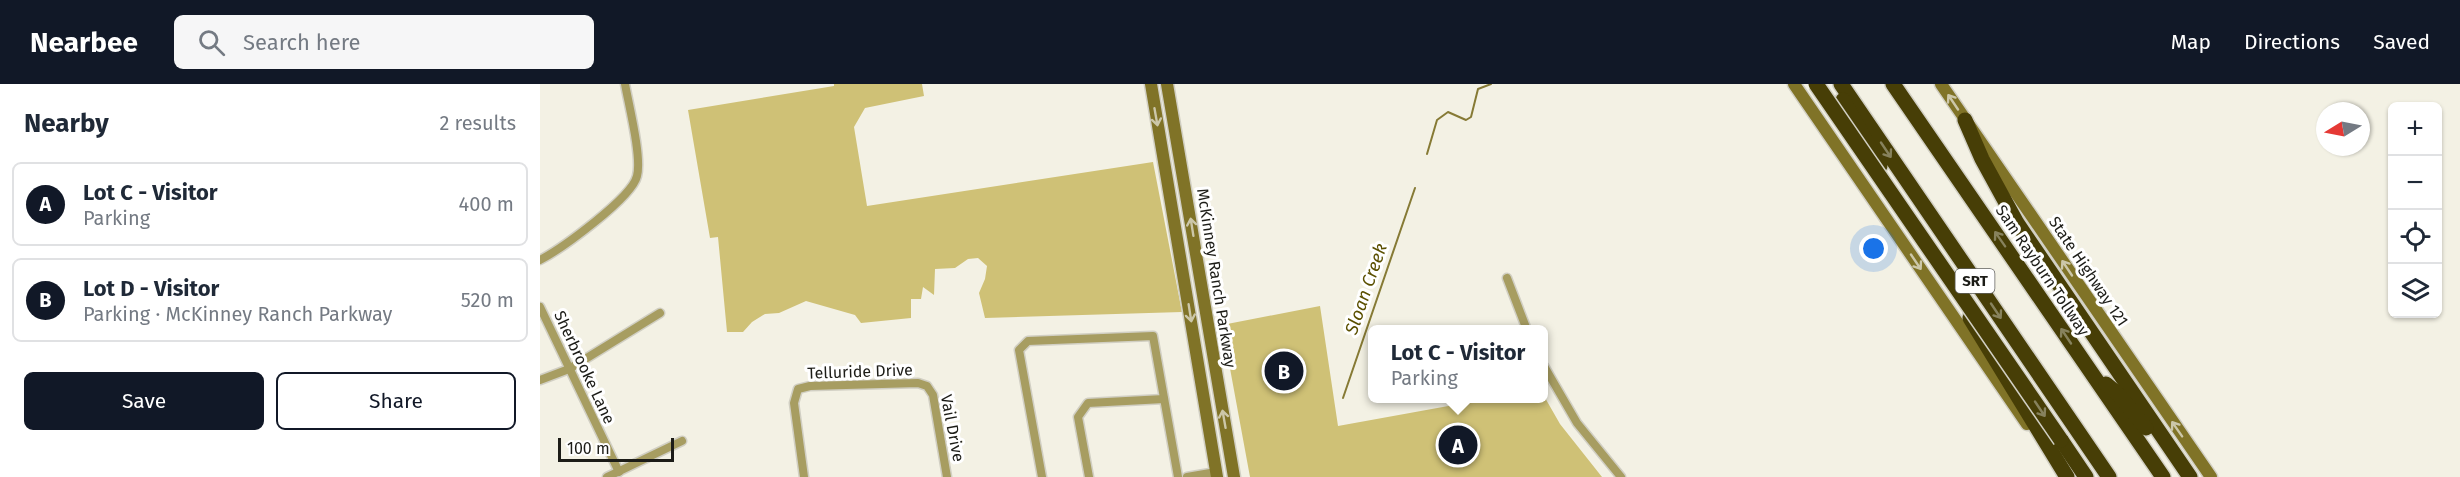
<!DOCTYPE html>
<html lang="en">
<head>
<meta charset="utf-8">
<style>
	body { margin:0; font-family:"Fira Sans",sans-serif; background:#f6f6f7; color:#1f2937 }
	.controls { position:absolute; right:18px; top:18px; display:grid; overflow:hidden; border-radius:9px; box-shadow:0 2px 4px #0004 }
	.controls button { width:54px; height:54px; display:grid; place-items:center; padding:0; border:0; border-bottom:2px solid #e0e1e3; background:#fff; color:#1f2937; font:30px sans-serif }
	.compass { position:absolute; left:1776px; top:18px; width:54px; height:54px; border-radius:50%; background:#fff; box-shadow:0 2px 4px #0004; rotate:260deg }
	.scale { position:absolute; left:18px; bottom:15px; width:116px; box-sizing:border-box; padding-left:6px; border:3px solid #1c1c17; border-top:0; font-size:16px; line-height:21px; white-space:nowrap; color:#1c1c17; -webkit-text-stroke:4px #fff; paint-order:stroke }
	.you { position:absolute; left:1334px; top:165px; width:21px; height:21px; margin:-15px; border:4px solid #fff; border-radius:50%; background:#1a73e8; box-shadow:0 0 0 9px #1a73e833 }
	.badge { display:grid; place-items:center; width:39px; height:39px; border-radius:50%; background:#111827; color:#fff; font-size:20px; font-weight:700 }
	.pin { position:absolute; translate:-50% -50%; border:3px solid #fff; box-shadow:0 2px 6px #0006 }
	.popup { position:absolute; left:828px; top:241px; width:180px; height:78px; box-sizing:border-box; display:grid; place-content:center; border-radius:9px; background:#fff; filter:drop-shadow(0 2px 4px #0005); font-size:20px; white-space:nowrap; color:#747a83 }
	.popup b { font-size:22px; color:#1f2937 }
	.popup::after { content:''; position:absolute; left:50%; top:100%; margin-left:-12px; border:12px solid transparent; border-top-color:#fff }
	.list { margin:0; padding:0; list-style:none }
	h2 { display:flex; justify-content:space-between; align-items:center; height:78px; margin:0; padding:0 24px; font-size:26px }
	h2 small { font-size:20px; font-weight:400; color:#747a83 }
	.list li { display:grid; grid-template-columns:39px 1fr auto; gap:18px; align-items:center; box-sizing:border-box; height:84px; margin:0 12px 12px; padding:0 12px; border:2px solid #e0e1e3; border-radius:9px }
	.list b { display:block; font-size:22px; white-space:nowrap }
	.list p { margin:0; font-size:20px; white-space:nowrap; color:#747a83 }
	.list em { font-size:20px; font-style:normal; color:#747a83 }
	.actions { display:flex; gap:12px; padding:18px 24px }
	.actions a { flex:1; padding:14px 0; border:2px solid #111827; border-radius:9px; text-align:center; font-size:21px; color:#111827 }
	.actions .main { background:#111827; color:#fff }
	.icon { flex:none; width:33px; height:33px; fill:none; stroke:currentColor; stroke-width:2; stroke-linecap:round; stroke-linejoin:round }
	.map { position:relative; flex:none; width:1920px; height:393px; overflow:hidden }
	header { display:flex; align-items:center; gap:36px; box-sizing:border-box; height:84px; padding:0 30px; background:#111827; color:#fff }
	header strong { font-size:28px }
	nav { display:flex; gap:33px; margin-inline-start:auto; font-size:21px }
	.search { width:420px; height:54px; background:#f6f6f7; display:flex; align-items:center; gap:15px; box-sizing:border-box; padding:0 21px; border-radius:9px; color:#747a83; font-size:22px }
	main { display:flex }
	aside { flex:1; background:#fff }
	.map>svg:first-child { display:block }
</style>
</head>
<body>
<header>
<strong>Nearbee</strong>
<div class="search"><svg class="icon" aria-label="search" viewBox="0 0 24 24"><circle cx="10" cy="10" r="6"/><path d="M15 15l6 6"/></svg>Search here</div>
<nav><a>Map</a><a>Directions</a><a>Saved</a></nav>
</header>
<main>
<aside>
<h2>Nearby<small>2 results</small></h2>
<ul class="list">
<li><span class="badge">A</span><div><b>Lot C - Visitor</b><p>Parking</p></div><em>400 m</em></li>
<li><span class="badge">B</span><div><b>Lot D - Visitor</b><p>Parking · McKinney Ranch Parkway</p></div><em>520 m</em></li>
</ul>
<div class="actions"><a class="main">Save</a><a>Share</a></div>
</aside>
<div class="map">
<svg width="1920" height="393" viewBox="0 0 1920 393">
	<rect width="100%" height="100%" fill="#f3f1e4"/>
	<g fill="#cfc176">
		<polygon points="294,0 382,0 384,12 325,24 314,43 327,122 613,78 642,228 445,234 439,209 445,195 447,182 438,174 428,175 415,184 395,185 394,211 383,203 381,215 371,215 371,234 321,239 315,231 266,217 239,229 225,230 212,238 203,248 187,248 178,153 170,154 148,26 294,2"/>
		<polygon points="780,222 798,342 947,315 1004,314 1004,312 1020,340 1062,393 710,393 682,241"/>
	</g>
	<g fill="none" stroke-linecap="round" stroke-linejoin="round">
		<g stroke="#867a35" stroke-width="2">
			<polyline points="887,70 897,36 908,28 926,36 931,33 938,5 951,0"/>
			<polyline points="803,314 875,104"/>
		</g>
		<defs>
			<g id="minor">
				<path d="M0,176C21,165 92,114 97,92C102,73 89,22 85,0"/>
				<polyline points="967,194 987,246"/>
				<polyline points="0,223 79,388"/>
				<polyline points="1004,282 1037,339 1081,393"/>
				<polyline points="0,296 29,285 120,229"/>
				<polyline points="67,393 142,357"/>
				<polyline points="264,393 254,319 258,305 270,302 378,299 387,302 393,311 407,393"/>
				<polyline points="502,393 479,266 488,257 613,252 638,393"/>
				<polyline points="549,393 538,333 548,319 624,315"/>
				<polyline points="647,393 676,388"/>
			</g>
			<g id="secondary">
				<polyline points="611,0 677,393"/>
				<polyline points="627,0 694,393"/>
				<polyline points="1254,0 1487,340"/>
				<polyline points="1401,0 1671,393"/>
			</g>
			<g id="motorway">
				<polyline points="1301,0 1569,393"/>
				<polyline points="1353,0 1623,393"/>
				<polyline points="1303,16 1340,82"/>
				<polyline points="1425,36 1442,75 1477,139 1650,393"/>
				<polyline points="1430,234 1527,393"/>
				<polyline points="1566,300 1578,310 1606,344"/>
				<polyline points="1521,356 1546,393"/>
			</g>
		</defs>
		<use href="#minor" stroke="#d1cfc3" stroke-width="11"/>
		<use href="#secondary" stroke="#d1cfc3" stroke-width="15"/>
		<use href="#motorway" stroke="#d1cfc3" stroke-width="18"/>
		<use href="#minor" stroke="#a79d61" stroke-width="8"/>
		<use href="#secondary" stroke="#807327" stroke-width="12"/>
		<use href="#motorway" stroke="#473e06" stroke-width="15"/>
		<defs>
			<polyline id="motorway-bridge" points="1276,0 1521,356"/>
		</defs>
		<use href="#motorway-bridge" stroke="#d1cfc3" stroke-width="18" stroke-linecap="butt"/>
		<use href="#motorway-bridge" stroke="#473e06" stroke-width="15"/>
	</g>
	<defs><path id="oneway-shaft" d="M-6 0H5M1.5-3L5.5 0L1.5 3" fill="none" stroke-width="1.6" stroke-linecap="round" stroke-linejoin="round" transform="scale(1.5)"/></defs>
	<g stroke="#ccc7a9">
		<use href="#oneway-shaft" transform="translate(1413 18) rotate(-124)"/>
		<use href="#oneway-shaft" transform="translate(616 33) rotate(80)"/>
		<use href="#oneway-shaft" transform="translate(652 143) rotate(-99)"/>
		<use href="#oneway-shaft" transform="translate(1376 178) rotate(56)"/>
		<use href="#oneway-shaft" transform="translate(1527 184) rotate(-124)"/>
		<use href="#oneway-shaft" transform="translate(650 229) rotate(81)"/>
		<use href="#oneway-shaft" transform="translate(684 335) rotate(-100)"/>
		<use href="#oneway-shaft" transform="translate(1637 345) rotate(-125)"/>
	</g>
	<g stroke="#87825d">
		<use href="#oneway-shaft" transform="translate(1346 66) rotate(56)"/>
		<use href="#oneway-shaft" transform="translate(1460 155) rotate(-125)"/>
		<use href="#oneway-shaft" transform="translate(1456 227) rotate(56)"/>
		<use href="#oneway-shaft" transform="translate(1526 252) rotate(-124)"/>
		<use href="#oneway-shaft" transform="translate(1500 325) rotate(56)"/>
	</g>
	<g text-anchor="middle" stroke-width="6" stroke-linejoin="round" paint-order="stroke">
		<rect fill="#fff" stroke="#60605d" stroke-width="1.5" x="1415.5" y="185" width="39" height="24" rx="4.5"/>
		<g font-size="15" font-weight="bold" fill="#1c1c17">
			<text x="1435" y="202">SRT</text>
		</g>
		<g font-size="16" fill="#1c1c17" stroke="#fff">
			<text transform="translate(1503 186) rotate(56)" y="6">Sam Rayburn Tollway</text>
			<text transform="translate(1549 187) rotate(56)" y="6">State Highway 121</text>
			<text transform="translate(677 194) rotate(81)" y="6">McKinney Ranch Parkway</text>
			<text transform="translate(45 283) rotate(65)" y="6">Sherbrooke Lane</text>
			<text transform="translate(320 287) rotate(-2)" y="6">Telluride Drive</text>
			<text transform="translate(413 344) rotate(79)" y="6">Vail Drive</text>
		</g>
		<g font-size="18" font-style="italic" fill="#5b5000" stroke="#fff">
			<text transform="translate(826 205) rotate(-71)" y="6">Sloan Creek</text>
		</g>
	</g>
</svg>
<div class="controls">
<button>+</button>
<button>−</button>
<button><svg class="icon" aria-label="locate" viewBox="0 0 24 24"><circle cx="12" cy="12" r="6"/><path d="M12 2v4M12 18v4M2 12h4M18 12h4"/></svg></button>
<button><svg class="icon" aria-label="layers" viewBox="0 0 24 24"><path d="M12 4l9 5-9 5-9-5zM3 14l9 5 9-5"/></svg></button>
</div>
<svg class="compass" viewBox="-18 -18 36 36"><path d="M0-13l5 13h-10z" fill="#e53935"/><path d="M0 13l5-13h-10z" fill="#747a83"/></svg>
<div class="scale">100 m</div>
<div class="you"></div>
<div class="pin badge" style="left:918px;top:361px">A</div>
<div class="popup"><b>Lot C - Visitor</b>Parking</div>
<div class="pin badge" style="left:744px;top:287px">B</div>
</div>
</main>
</body>
</html>
